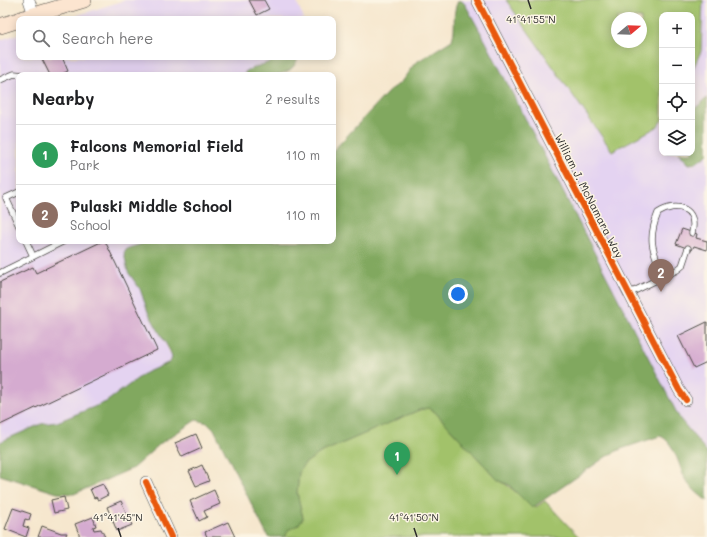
<!DOCTYPE html>
<html lang="en">
<head>
<meta charset="utf-8">
<style>
	body { margin:0; font-family:Mali,sans-serif; background:#f6f6f6; color:#202124 }
	.controls { position:absolute; right:12px; top:12px; display:grid; overflow:hidden; border-radius:8px; box-shadow:0 2px 10px #0003 }
	.controls button { width:36px; height:36px; display:grid; place-items:center; padding:0; border:0; border-bottom:1px solid #e0e0e0; background:#fff; color:#202124; font:20px sans-serif }
	.compass { position:absolute; left:611px; top:12px; width:36px; height:36px; border-radius:50%; background:#fff; box-shadow:0 2px 10px #0003; rotate:71deg }
	.you { position:absolute; left:458px; top:294px; width:14px; height:14px; margin:-10px; border:3px solid #fff; border-radius:50%; background:#1a73e8; box-shadow:0 0 0 6px #1a73e833 }
	.badge { display:grid; place-items:center; width:26px; height:26px; border-radius:50%; background:#c8321e; color:#fff; font-size:13px; font-weight:700 }
	.pin { position:absolute; translate:-50% -33px; filter:drop-shadow(0 1px 2px #0008) }
	.pin::after { content:''; position:absolute; top:21px; width:14px; height:12px; background:inherit; clip-path:polygon(0 0,100% 0,50% 100%) }
	.list { margin:0; padding:0; list-style:none }
	h2 { display:flex; justify-content:space-between; align-items:center; height:52px; margin:0; padding:0 16px; font-size:17px }
	h2 small { font-size:13px; font-weight:400; color:#757577 }
	.list li { display:grid; grid-template-columns:26px 1fr auto; gap:12px; align-items:center; box-sizing:border-box; height:60px; padding:0 16px; border-top:1px solid #e0e0e0 }
	.list b { display:block; font-size:15px; white-space:nowrap }
	.list p { margin:0; font-size:13px; white-space:nowrap; color:#757577 }
	.list em { font-size:13px; font-style:normal; color:#757577 }
	.icon { flex:none; width:22px; height:22px; fill:none; stroke:currentColor; stroke-width:2; stroke-linecap:round; stroke-linejoin:round }
	.map { position:relative; flex:none; width:707px; height:537px; overflow:hidden }
	.search { position:absolute; background:#fff; box-shadow:0 2px 10px #0003; left:16px; top:16px; width:320px; height:44px; display:flex; align-items:center; gap:10px; box-sizing:border-box; padding:0 14px; border-radius:8px; color:#757577; font-size:15px }
	.panel { position:absolute; background:#fff; box-shadow:0 2px 10px #0003; left:16px; top:72px; width:320px; height:172px; border-radius:8px }
	.map>svg:first-child { display:block }
</style>
</head>
<body>
<div class="map">
<svg width="707" height="537" viewBox="0 0 707 537">
	<rect width="100%" height="100%" fill="#fcf5e5"/>
	<filter id="ink" filterUnits="userSpaceOnUse"><feTurbulence type="fractalNoise" baseFrequency=".025" numOctaves="2"/><feDisplacementMap in="SourceGraphic" scale="8" xChannelSelector="R" yChannelSelector="G"/><feConvolveMatrix kernelMatrix="1 2 1 2 8 2 1 2 1" color-interpolation-filters="sRGB"/></filter>
	<filter id="wash" filterUnits="userSpaceOnUse"><feTurbulence type="fractalNoise" baseFrequency=".012" numOctaves="4" result="noise"/><feDisplacementMap in="SourceGraphic" scale="16" xChannelSelector="R" yChannelSelector="G"/><feGaussianBlur stdDeviation="0.9" result="paint"/><feColorMatrix in="noise" values="0 0 0 0 0 0 0 0 0 0 0 0 0 0 0 0 0 1.4 0 .05"/><feComposite in="paint" operator="in"/></filter>
	<g filter="url(#wash)">
		<rect width="100%" height="100%" fill="#f6e7ce"/>
		<g fill="#e4d3f1" fill-rule="evenodd">
			<polygon points="125,0 296,0 304,19 66,19"/>
			<path d="M457,0H707V98L692,111V15H662V153H679L693,165L707,155V452L680,419L486,42L465,4L463,1ZM617,18H641V42H617Z"/>
			<polygon points="19,34 19,57 278,57 271,63 252,68 245,72 245,75 19,75 19,241 151,241 126,249 128,272 140,289 148,312 155,322 172,358 167,364 145,373 106,402 57,422 41,424 0,442 0,40"/>
		</g>
		<g fill="#a2c26a" stroke="#66764a" fill-rule="evenodd">
			<path d="M506,0H703L701,51L692,71V15H662V120L657,127L612,151ZM617,18H641V42H617Z"/>
			<path d="M428,408L435,412L498,480C513,487 521,499 536,507L545,501L579,537H285L287,530L298,525L303,518L297,493L299,471L304,464L320,453L419,410Z"/>
		</g>
		<g fill="#81a85e" stroke="#566a44">
			<path d="M458,1H462L465,4L486,42L680,419L707,452V501C700,495 689,487 685,479C679,466 674,441 660,436L621,449L607,456L532,508L509,485L498,480L435,412L428,408L419,410L320,453L304,464L299,471L297,493L303,518L298,525L288,530L285,537H268L214,429L208,423L196,420L161,443L133,468L74,494L57,493L0,475V442L41,424L57,422L106,402L145,373L170,362L172,358L170,351L148,312L140,289L128,272L124,253L126,249L151,241H333V151L388,92L401,82L415,63L452,40C457,24 451,15 458,1Z"/>
			<path d="M278,57H298C293,80 263,75 245,75V72C256,65 268,65 278,57Z"/>
			<polygon points="707,98 707,155 696,163 689,164 679,153 692,153 692,111"/>
		</g>
		<g id="blocks">
			<g fill="#d5abd0">
				<polygon points="249,0 264,0 269,9 257,15"/>
				<polygon points="41,57 62,57 68,71 60,75 50,75"/>
				<polygon points="682,229 697,234 696,238 707,241 707,250 694,246 692,250 676,244"/>
				<polygon points="103,241 105,241 157,350 0,425 0,282 33,267 36,273"/>
				<polygon points="707,322 707,362 694,368 678,336"/>
				<polygon points="196,434 202,448 182,457 175,443"/>
				<polygon points="202,465 209,481 196,486 189,471"/>
				<polygon points="103,484 108,495 98,500 96,497 94,498 90,489"/>
				<polygon points="214,490 220,504 204,511 207,517 199,521 190,501"/>
				<polygon points="64,497 67,510 54,513 51,500"/>
				<polygon points="121,501 132,525 117,531 107,507"/>
				<polygon points="13,508 31,514 29,520 25,519 23,526 29,528 26,537 5,529"/>
				<polygon points="93,517 96,526 93,527 94,530 101,529 105,537 80,537 75,524"/>
				<polygon points="228,522 235,537 207,537 205,532"/>
				<polygon points="42,526 61,533 67,533 65,537 38,537"/>
			</g>
		</g>
	</g>
	<g filter="url(#ink)">
		<use href="#blocks" fill-opacity="0" stroke="#494743" stroke-width="1"/>
		<g fill="none" stroke-linecap="round" stroke-linejoin="round">
			<defs>
				<g id="service">
					<polyline points="0,80 14,74 23,75"/>
					<polyline points="19,192 6,198 19,226"/>
					<polyline points="26,241 33,256"/>
					<polyline points="0,273 64,241"/>
					<path d="M663,276C653,251 647,240 658,213C677,201 698,208 692,233"/>
					<polyline points="628,294 677,270 682,266 688,248"/>
				</g>
				<g id="minor">
					<polyline points="29,0 34,15"/>
					<polyline points="477,0 679,390 686,400"/>
					<polyline points="146,482 171,537"/>
				</g>
				<g id="secondary">
					<polyline points="21,19 84,0"/>
					<polyline points="0,26 19,20"/>
				</g>
			</defs>
			<use href="#service" stroke="#494743" stroke-width="7"/>
			<use href="#minor" stroke="#494743" stroke-width="12"/>
			<use href="#secondary" stroke="#494743" stroke-width="16"/>
			<use href="#service" stroke="#fff" stroke-width="5.5"/>
			<use href="#minor" stroke="#fff" stroke-width="11"/>
			<use href="#secondary" stroke="#fce5d0" stroke-width="15"/>
			<defs>
				<g id="cycleway">
					<polyline points="477,0 679,390 686,400"/>
					<polyline points="146,482 171,537"/>
				</g>
			</defs>
			<use href="#cycleway" stroke="#fcf5e5" stroke-width="8"/>
			<use href="#cycleway" stroke="#e8590c" stroke-width="6"/>
		</g>
	</g>
	<path fill="none" stroke="#2b2b2b" stroke-width="1.5" d="M528,0L531,9M118,528L121,537M414,528L417,537"/>
	<g text-anchor="middle" stroke-width="3" stroke-linejoin="round" paint-order="stroke">
		<g font-size="11" fill="#2b2b2b" stroke="#fcf5e5">
			<text transform="translate(589 196) rotate(63)" y="4">William J. McNamara Way</text>
		</g>
	</g>
	<g font-size="10" text-anchor="middle" fill="#2b2b2b" stroke="#fcf5e5" stroke-width="3" stroke-linejoin="round" paint-order="stroke">
		<text x="531" y="23">41°41'55"N</text>
		<text x="118" y="521">41°41'45"N</text>
		<text x="414" y="521">41°41'50"N</text>
	</g>
</svg>
<div class="controls">
<button>+</button>
<button>−</button>
<button><svg class="icon" aria-label="locate" viewBox="0 0 24 24"><circle cx="12" cy="12" r="6"/><path d="M12 2v4M12 18v4M2 12h4M18 12h4"/></svg></button>
<button><svg class="icon" aria-label="layers" viewBox="0 0 24 24"><path d="M12 4l9 5-9 5-9-5zM3 14l9 5 9-5"/></svg></button>
</div>
<svg class="compass" viewBox="-18 -18 36 36"><path d="M0-13l5 13h-10z" fill="#e53935"/><path d="M0 13l5-13h-10z" fill="#757577"/></svg>
<div class="you"></div>
<div class="pin badge" style="left:397px;top:475px;background:#2e9e5b">1</div>
<div class="pin badge" style="left:661px;top:292px;background:#8d6e63">2</div>
<div class="search"><svg class="icon" aria-label="search" viewBox="0 0 24 24"><circle cx="10" cy="10" r="6"/><path d="M15 15l6 6"/></svg>Search here</div>
<section class="panel">
<h2>Nearby<small>2 results</small></h2>
<ul class="list">
<li><span class="badge" style="background:#2e9e5b">1</span><div><b>Falcons Memorial Field</b><p>Park</p></div><em>110 m</em></li>
<li><span class="badge" style="background:#8d6e63">2</span><div><b>Pulaski Middle School</b><p>School</p></div><em>110 m</em></li>
</ul>
</section>
</div>
</body>
</html>
